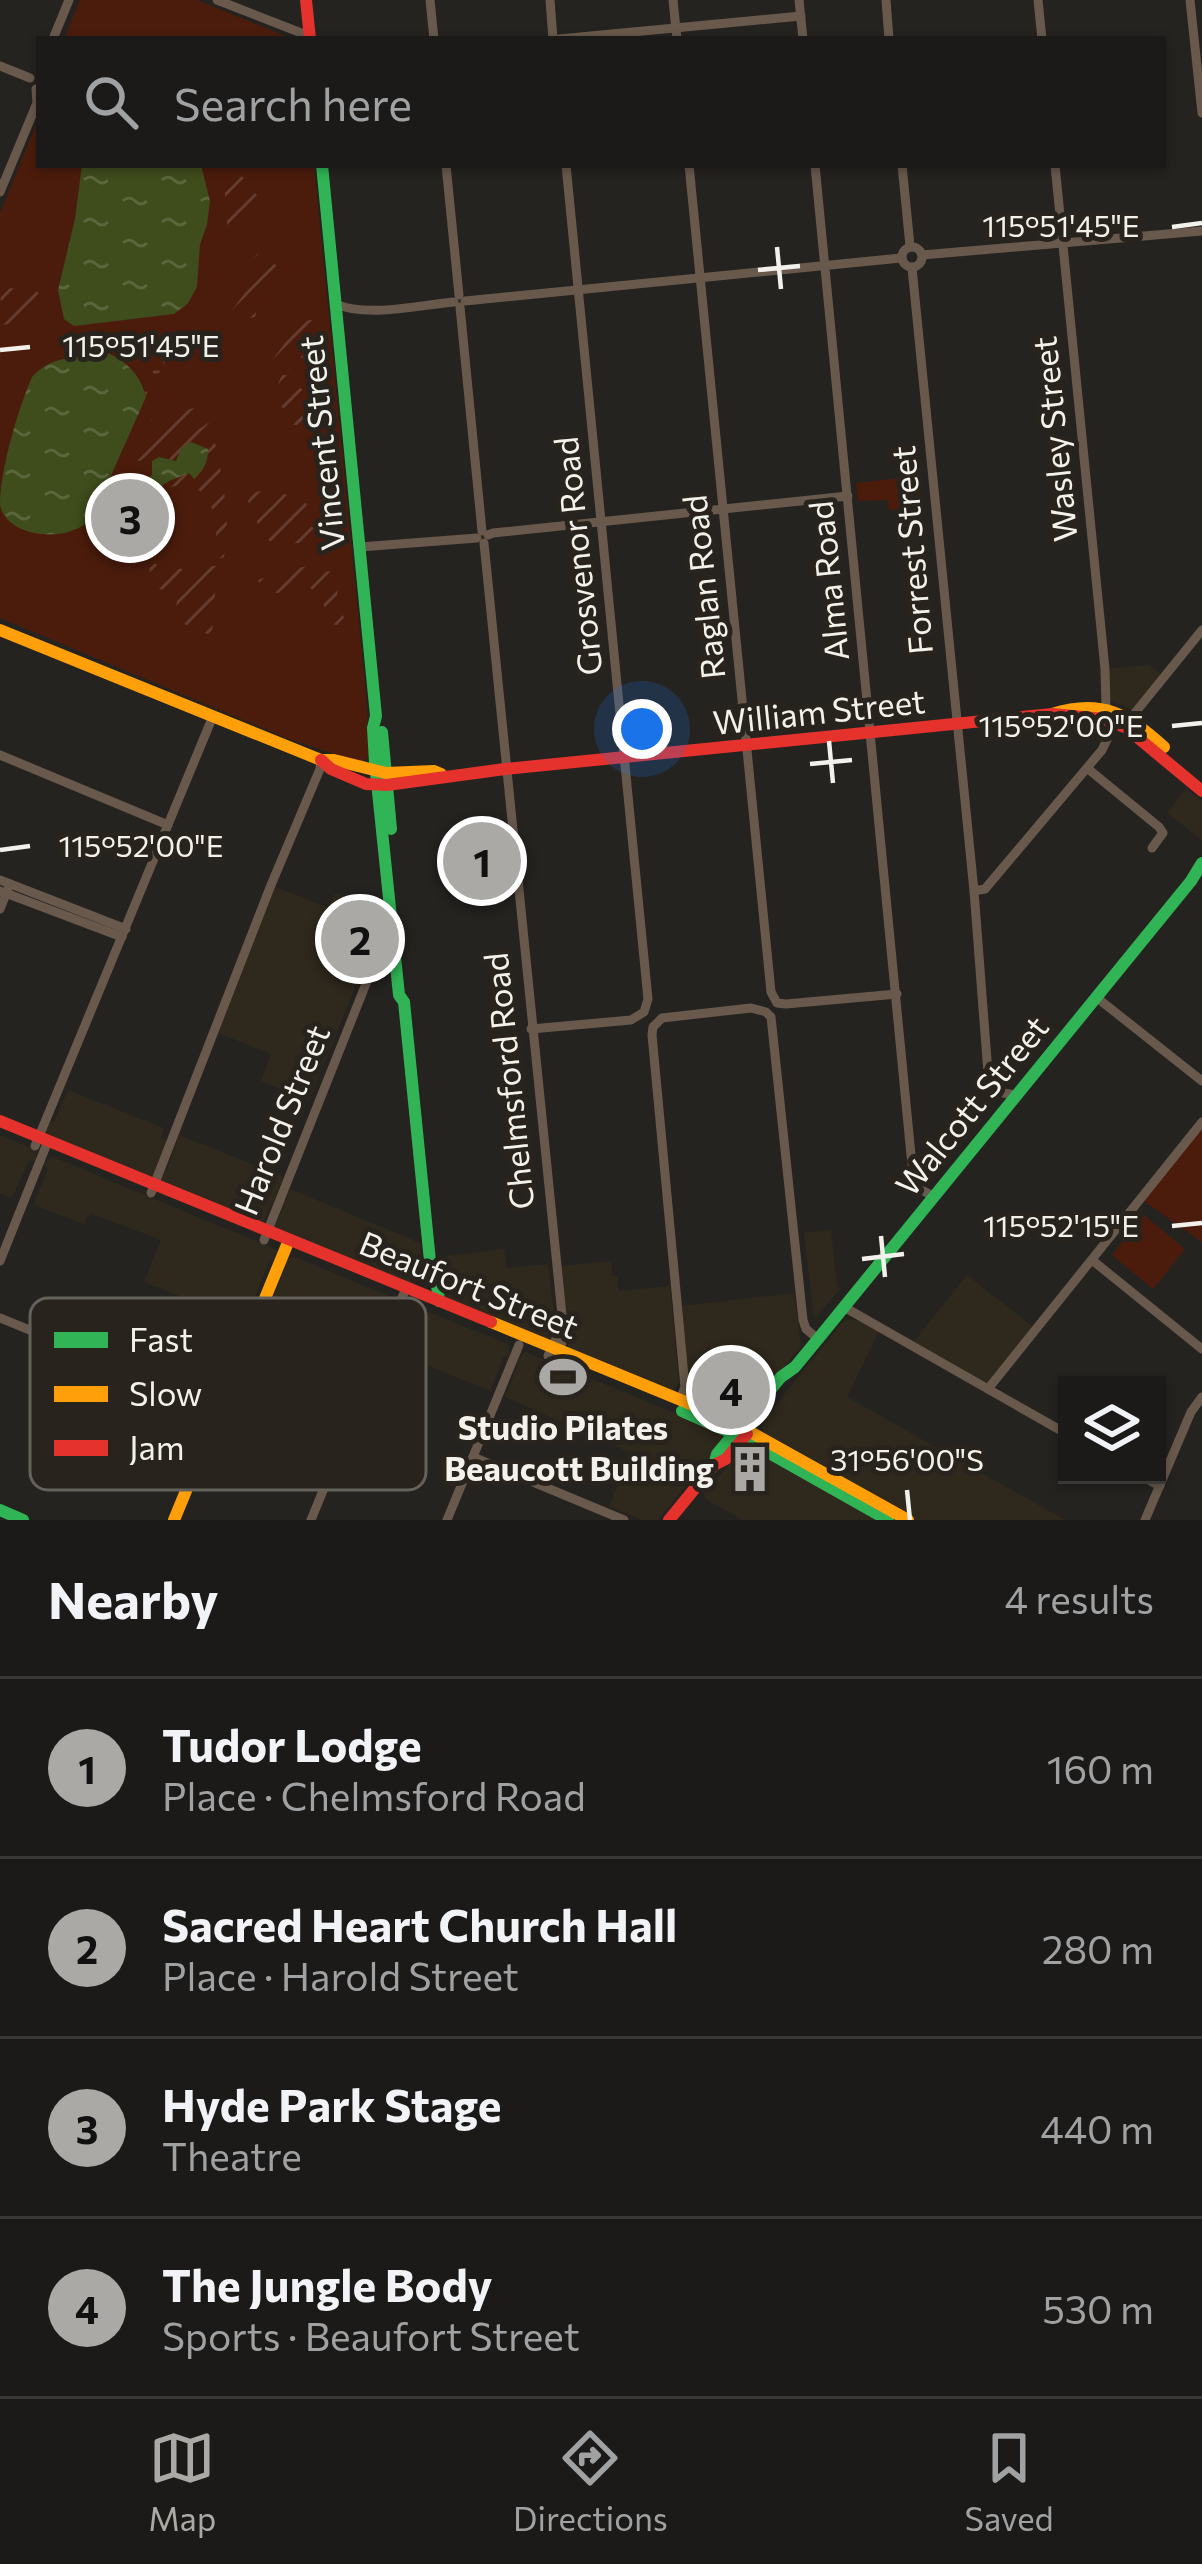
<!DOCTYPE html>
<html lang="en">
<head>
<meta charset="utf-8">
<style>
	body { margin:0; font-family:Commissioner,sans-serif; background:#292725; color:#f1f3f6 }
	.controls { position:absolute; right:36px; bottom:36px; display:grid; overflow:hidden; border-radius:0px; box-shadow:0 3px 9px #0004 }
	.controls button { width:108px; height:108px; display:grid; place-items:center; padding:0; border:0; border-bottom:3px solid #3a3837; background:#1c1a18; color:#f1f3f6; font:60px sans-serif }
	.you { position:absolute; left:642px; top:729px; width:42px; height:42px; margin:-30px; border:9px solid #fff; border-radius:50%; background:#1a73e8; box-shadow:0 0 0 18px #1a73e833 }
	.badge { display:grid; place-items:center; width:78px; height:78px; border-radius:50%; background:#aba9a5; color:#111; font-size:39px; font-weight:700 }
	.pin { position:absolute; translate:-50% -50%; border:6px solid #fff; box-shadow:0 3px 12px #0006 }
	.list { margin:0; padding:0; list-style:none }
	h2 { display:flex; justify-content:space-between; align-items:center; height:156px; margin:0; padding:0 48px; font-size:51px }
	h2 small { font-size:39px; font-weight:400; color:#a0a1a2 }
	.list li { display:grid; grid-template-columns:78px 1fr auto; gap:36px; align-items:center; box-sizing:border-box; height:180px; padding:0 48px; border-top:3px solid #3a3837 }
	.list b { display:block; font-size:45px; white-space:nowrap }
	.list p { margin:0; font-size:39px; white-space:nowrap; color:#a0a1a2 }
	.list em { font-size:39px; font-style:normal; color:#a0a1a2 }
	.icon { flex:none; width:66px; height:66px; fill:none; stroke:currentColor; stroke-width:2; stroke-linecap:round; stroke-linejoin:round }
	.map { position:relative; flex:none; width:1202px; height:1520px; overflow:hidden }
	.search { position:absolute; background:#1c1a18; box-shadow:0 3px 9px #0004; left:36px; right:36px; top:36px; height:132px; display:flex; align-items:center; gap:30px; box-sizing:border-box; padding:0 42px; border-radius:0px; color:#a0a1a2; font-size:45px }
	.sheet { height:876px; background:#1c1a18 }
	nav { display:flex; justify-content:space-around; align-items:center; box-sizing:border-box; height:168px; border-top:3px solid #3a3837; background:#1c1a18; font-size:33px; color:#a0a1a2 }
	nav a { display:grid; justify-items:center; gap:6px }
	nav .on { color:#aba9a5 }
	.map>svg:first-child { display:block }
</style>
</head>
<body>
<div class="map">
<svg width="1202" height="1520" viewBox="0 0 1202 1520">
	<defs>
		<pattern id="wetland-marsh" width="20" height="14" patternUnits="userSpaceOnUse" patternTransform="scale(3)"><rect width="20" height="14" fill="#4b1c0c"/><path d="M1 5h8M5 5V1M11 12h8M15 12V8" fill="none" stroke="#653d30"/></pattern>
		<pattern id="garden-furrows" width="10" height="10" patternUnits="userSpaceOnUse" patternTransform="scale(3)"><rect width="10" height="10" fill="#4b1c0c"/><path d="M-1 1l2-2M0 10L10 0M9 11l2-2" fill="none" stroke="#653d30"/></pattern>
		<pattern id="water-ripples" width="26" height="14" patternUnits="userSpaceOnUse" patternTransform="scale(3)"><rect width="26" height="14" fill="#3f4c1c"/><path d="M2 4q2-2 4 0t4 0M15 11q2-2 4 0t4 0" fill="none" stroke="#5b663d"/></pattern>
	</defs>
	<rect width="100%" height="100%" fill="#252320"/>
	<g fill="#2f281d">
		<polygon points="1149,665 1164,677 1136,712 1107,698 1105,669"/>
		<polygon points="1186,789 1202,801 1202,840 1167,813"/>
		<polygon points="271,885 327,907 336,893 383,911 383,919 309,1101 261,1081 271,1054 213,1031"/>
		<polygon points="68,1090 164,1128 161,1138 168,1141 154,1181 46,1133 48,1124 55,1121"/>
		<polygon points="0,1135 34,1149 36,1153 36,1161 29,1161 12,1198 0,1194"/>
		<polygon points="179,1135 284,1177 264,1221 260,1223 161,1182 161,1175 167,1169"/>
		<polygon points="53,1157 275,1249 278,1254 275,1260 270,1259 245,1322 144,1282 161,1240 90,1213 84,1224 33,1205 48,1169 44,1166 44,1163"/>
		<polygon points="290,1189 420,1243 422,1278 413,1285 274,1229"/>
		<polygon points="831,1230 837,1286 840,1289 814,1319 804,1233"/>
		<polygon points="504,1249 507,1268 548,1264 556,1329 549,1340 444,1299 441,1294 438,1257"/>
		<polygon points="295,1257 391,1297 392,1308 391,1312 385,1311 370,1347 270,1306 286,1266 284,1264 287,1259"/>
		<polygon points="611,1261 612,1276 617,1276 619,1291 670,1286 679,1381 674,1391 568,1349 561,1266"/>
		<polygon points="967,1275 1036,1329 988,1389 911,1345"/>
		<polygon points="794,1293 801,1346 744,1416 738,1418 689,1398 682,1306"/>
		<polygon points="408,1304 508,1344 510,1358 504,1356 490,1391 391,1351 402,1322 397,1319 401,1309"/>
		<polygon points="848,1319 860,1321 879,1331 847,1397 1065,1520 917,1520 764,1434 761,1423 840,1325"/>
		<polygon points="525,1352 720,1431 723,1440 658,1520 642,1520 609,1506 631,1453 505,1397 519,1362 517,1360"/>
		<polygon points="744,1447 750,1447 880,1520 743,1520 705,1499 704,1494"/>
	</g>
	<g fill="#4b1c0c">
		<polygon points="80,0 197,0 293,39 64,39"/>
		<polygon points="39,118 39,165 314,165 367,704 369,757 362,763 289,739 0,618 0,213"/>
		<polygon points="919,476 922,506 889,510 888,500 858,501 856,483"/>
		<polygon points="1202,1122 1202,1242 1141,1199"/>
		<polygon points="1144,1215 1185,1249 1153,1289 1112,1255"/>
	</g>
	<polygon fill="url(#wetland-marsh)" points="161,348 166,350 168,356 146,397 143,386 107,353"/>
	<g fill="url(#garden-furrows)">
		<polygon points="231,171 240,173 251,190 264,201 242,233 227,225 224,177"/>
		<polygon points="257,254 265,254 276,265 278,290 259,298 255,317 231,321 232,310 245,293 244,273"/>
		<polygon points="33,287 42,297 34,320 2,325 0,289"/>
		<polygon points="314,319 316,356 299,358 288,370 273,359 300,323"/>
		<path d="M282,375H287C290,380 295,382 299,386C309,396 310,414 302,425H294L284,408L269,403Z"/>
		<polygon points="207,404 207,418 140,461 137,461 143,439 146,440 147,438 144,435 152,419 160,426 168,427 187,410"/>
		<path d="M208,423L211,424C220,466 232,514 224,557L212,561C218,529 221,515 199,490L190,492L175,486L153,491L169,481L190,473L194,478L179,453L176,461L158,457L150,464L152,475L149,479L131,475Z"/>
		<polygon points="277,487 286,495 304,499 308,508 308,524 319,532 325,548 298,543 272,544 260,529 248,501 253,493"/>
		<path d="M150,563L182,569L184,581L191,585L195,583L199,568L222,565L215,594L212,635C201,632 179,626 176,612C175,606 178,601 178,595C159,587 147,592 150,563Z"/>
		<path d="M304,567L319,572L336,571L339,574L337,600L344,618L337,625L329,624C326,604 317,587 296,581L278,593L263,592L258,580L289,569Z"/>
	</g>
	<g fill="url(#water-ripples)">
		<polygon points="82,165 201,165 210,201 207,225 200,244 197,287 188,303 174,314 74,326 64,319 58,290 75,219"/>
		<path d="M107,353C127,361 141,376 146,397L109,480L119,483L118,487L107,485C101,500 96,516 82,526C59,541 7,537 0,505C0,470 18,409 32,377C51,355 80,357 107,353Z"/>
		<path d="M191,442L208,449C208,463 204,470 194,479L189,473L169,481L151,493L147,479L152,475V461L159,457L176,461L181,448Z"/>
	</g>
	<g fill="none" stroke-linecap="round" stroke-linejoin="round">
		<g stroke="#68594c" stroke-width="9">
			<polyline points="217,0 309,36"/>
			<polyline points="430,0 434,39"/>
			<polyline points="550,0 553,39"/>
			<polyline points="673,0 677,39"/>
			<polyline points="799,0 803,39"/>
			<polyline points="886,0 889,39"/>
			<polyline points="1038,0 1042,39"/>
			<polyline points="1190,0 1202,113"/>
			<polyline points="53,39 69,0"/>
			<polyline points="559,39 801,16"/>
			<polyline points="0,66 30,78"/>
			<polyline points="446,165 459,295"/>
			<polyline points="689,165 771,992 777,1003 786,1004 897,994"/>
			<polyline points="815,165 914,1186 933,1196"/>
			<polyline points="902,165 910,246"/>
			<polyline points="1055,165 1105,669 1106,708"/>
			<polyline points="0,192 37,103 36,89"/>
			<circle cx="912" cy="257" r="10"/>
			<polyline points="922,255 1202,231"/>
			<polyline points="912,268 974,891 989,1086 997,1092 1016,1095"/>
			<polyline points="465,301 901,258"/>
			<path d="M336,304C367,318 419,305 454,302"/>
			<polyline points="460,307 482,531"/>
			<polyline points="488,535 493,533 848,496"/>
			<polyline points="484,543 564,1335 557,1360"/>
			<polyline points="360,547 477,538"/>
			<polyline points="1130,719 1202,630"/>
			<polyline points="0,755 168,825"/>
			<polyline points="1087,768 1159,827 1163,833 1152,848"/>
			<polyline points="0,880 126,929"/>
			<polyline points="0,891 122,937"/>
			<polyline points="974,891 985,889 1102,750 1115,723"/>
			<polyline points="0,909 8,889"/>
			<polyline points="1096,997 1202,1081"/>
			<polyline points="531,1029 631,1020 644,1012 648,999 566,165"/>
			<polyline points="35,1146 213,716"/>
			<polyline points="151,1193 271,885 320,769 321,760"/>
			<polyline points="264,1240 375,961 392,929"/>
			<polyline points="1092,1260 1202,1349"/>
			<polyline points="0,1261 48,1141"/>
			<polyline points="844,1307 1067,1434"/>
			<polyline points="0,1318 220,1408"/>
			<polyline points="548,1356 561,1328"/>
			<polyline points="988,1389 1202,1122"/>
			<polyline points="680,1400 685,1387 652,1035 653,1027 662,1018 751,1008 766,1012 771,1017 803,1320 806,1329 818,1339"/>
			<polyline points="473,1457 624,1520"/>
			<polyline points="1139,1475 1160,1486"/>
			<polyline points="311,1520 406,1288"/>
			<polyline points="447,1520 519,1345"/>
			<polyline points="1145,1520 1191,1412 1202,1397"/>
		</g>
		<g stroke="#30b455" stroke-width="12">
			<polyline points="322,165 376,716 373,728 375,763 399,995 404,1002 431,1271 436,1277 439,1301"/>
			<polyline points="382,732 391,829"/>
			<polyline points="682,1411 743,1438 888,1520"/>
			<polyline points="714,1465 717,1454 781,1377 795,1367 818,1339 1191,881 1202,863"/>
			<polyline points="0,1510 23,1520"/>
		</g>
		<g stroke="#ff9f0a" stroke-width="12">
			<polyline points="0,630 321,760 334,760 386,773 434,771 441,774"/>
			<path d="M1052,714C1102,698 1127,714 1164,747"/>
			<polyline points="491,1322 727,1419 908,1520"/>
			<polyline points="174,1520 289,1240"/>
		</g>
		<g stroke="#e5322d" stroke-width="12">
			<polyline points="306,0 310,39"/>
			<polyline points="321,760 331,769 366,784 387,785 505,769 1052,714 1103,719 1125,727 1202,791"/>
			<polyline points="0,1121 491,1322"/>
			<polyline points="669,1520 714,1465 726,1459 747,1434"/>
		</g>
	</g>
	<path fill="none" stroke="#f3f1ec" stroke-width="4.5" d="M1172,227L1202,223M777,247L781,289M758,270L800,266M0,350L30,347M1172,726L1202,723M829,741L833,783M810,764L852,760M0,850L30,846M1172,1226L1202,1223M881,1236L885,1277M862,1259L904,1254M907,1490L910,1520"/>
	<defs>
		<symbol id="stadium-bare" viewBox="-9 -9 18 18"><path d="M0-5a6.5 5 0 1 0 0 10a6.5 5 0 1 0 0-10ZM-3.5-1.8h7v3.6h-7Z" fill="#aba9a5" stroke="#28241d" stroke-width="2.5" paint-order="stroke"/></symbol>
		<symbol id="building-bare" viewBox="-9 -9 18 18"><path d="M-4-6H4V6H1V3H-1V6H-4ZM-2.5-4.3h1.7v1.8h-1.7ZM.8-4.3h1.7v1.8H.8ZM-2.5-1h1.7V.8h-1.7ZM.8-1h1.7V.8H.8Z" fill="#aba9a5" stroke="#28241d" stroke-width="2.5" paint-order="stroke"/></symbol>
	</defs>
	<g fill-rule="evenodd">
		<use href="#stadium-bare" x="530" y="1344" width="66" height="66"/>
		<use href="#building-bare" x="717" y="1436" width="66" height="66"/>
	</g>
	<g text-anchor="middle" stroke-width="10" stroke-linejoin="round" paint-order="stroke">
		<g font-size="33" fill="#f3f1ec" stroke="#28241d">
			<text transform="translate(1055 439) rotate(-96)" y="12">Wasley Street</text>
			<text transform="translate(322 443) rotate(-96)" y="12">Vincent Street</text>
			<text transform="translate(912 550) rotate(-95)" y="12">Forrest Street</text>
			<text transform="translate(578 556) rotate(-96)" y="12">Grosvenor Road</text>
			<text transform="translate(829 581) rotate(-96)" y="12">Alma Road</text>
			<text transform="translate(704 587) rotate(-96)" y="12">Raglan Road</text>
			<text transform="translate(819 712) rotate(-6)" y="12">William Street</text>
			<text transform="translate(509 1081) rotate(-96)" y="12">Chelmsford Road</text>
			<text transform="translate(972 1106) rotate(-51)" y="12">Walcott Street</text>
			<text transform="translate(282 1120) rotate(-68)" y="12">Harold Street</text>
			<text transform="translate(469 1285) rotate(22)" y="12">Beaufort Street</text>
		</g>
		<g font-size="33" font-weight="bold" fill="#f3f1ec" stroke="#28241d">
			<text x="563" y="1440">Studio Pilates</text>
			<text x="714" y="1481" text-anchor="end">Beaucott Building</text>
		</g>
	</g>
	<rect x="30" y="1298" width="396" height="192" rx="18" fill="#28241d" stroke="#65625b" stroke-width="3"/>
	<rect x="54" y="1332" width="54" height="16" fill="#30b455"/>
	<rect x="54" y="1386" width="54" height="16" fill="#ff9f0a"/>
	<rect x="54" y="1440" width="54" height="16" fill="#e5322d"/>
	<g font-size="33" fill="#f3f1ec">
		<text x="129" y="1352">Fast</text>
		<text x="129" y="1406">Slow</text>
		<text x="129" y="1460">Jam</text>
	</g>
	<g font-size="30" text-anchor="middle" fill="#f3f1ec" stroke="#28241d" stroke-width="10" stroke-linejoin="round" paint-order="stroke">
		<text x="1061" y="237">115°51'45"E</text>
		<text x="141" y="357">115°51'45"E</text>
		<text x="1061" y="737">115°52'00"E</text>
		<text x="141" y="857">115°52'00"E</text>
		<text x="1061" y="1237">115°52'15"E</text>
		<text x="907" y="1471">31°56'00"S</text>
	</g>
</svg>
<div class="controls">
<button><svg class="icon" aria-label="layers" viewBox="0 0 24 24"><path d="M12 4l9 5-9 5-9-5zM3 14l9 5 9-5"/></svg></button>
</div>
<div class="you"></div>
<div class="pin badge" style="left:482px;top:861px">1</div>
<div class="pin badge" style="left:360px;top:939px">2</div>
<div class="pin badge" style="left:130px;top:518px">3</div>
<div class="pin badge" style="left:731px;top:1390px">4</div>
<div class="search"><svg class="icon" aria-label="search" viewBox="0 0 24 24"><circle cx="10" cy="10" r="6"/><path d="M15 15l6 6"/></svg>Search here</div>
</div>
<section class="sheet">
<h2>Nearby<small>4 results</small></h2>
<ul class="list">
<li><span class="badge">1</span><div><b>Tudor Lodge</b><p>Place · Chelmsford Road</p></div><em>160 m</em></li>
<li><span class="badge">2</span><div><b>Sacred Heart Church Hall</b><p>Place · Harold Street</p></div><em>280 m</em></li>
<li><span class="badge">3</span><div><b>Hyde Park Stage</b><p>Theatre</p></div><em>440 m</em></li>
<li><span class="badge">4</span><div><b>The Jungle Body</b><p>Sports · Beaufort Street</p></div><em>530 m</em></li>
</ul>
</section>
<nav>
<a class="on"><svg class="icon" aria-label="map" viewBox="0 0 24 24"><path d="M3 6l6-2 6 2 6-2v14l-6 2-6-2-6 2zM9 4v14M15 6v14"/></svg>Map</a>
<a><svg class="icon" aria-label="directions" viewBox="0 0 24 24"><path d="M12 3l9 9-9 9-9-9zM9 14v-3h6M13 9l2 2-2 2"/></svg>Directions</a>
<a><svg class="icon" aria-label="saved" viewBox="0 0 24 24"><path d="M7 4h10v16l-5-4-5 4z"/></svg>Saved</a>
</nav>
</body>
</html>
